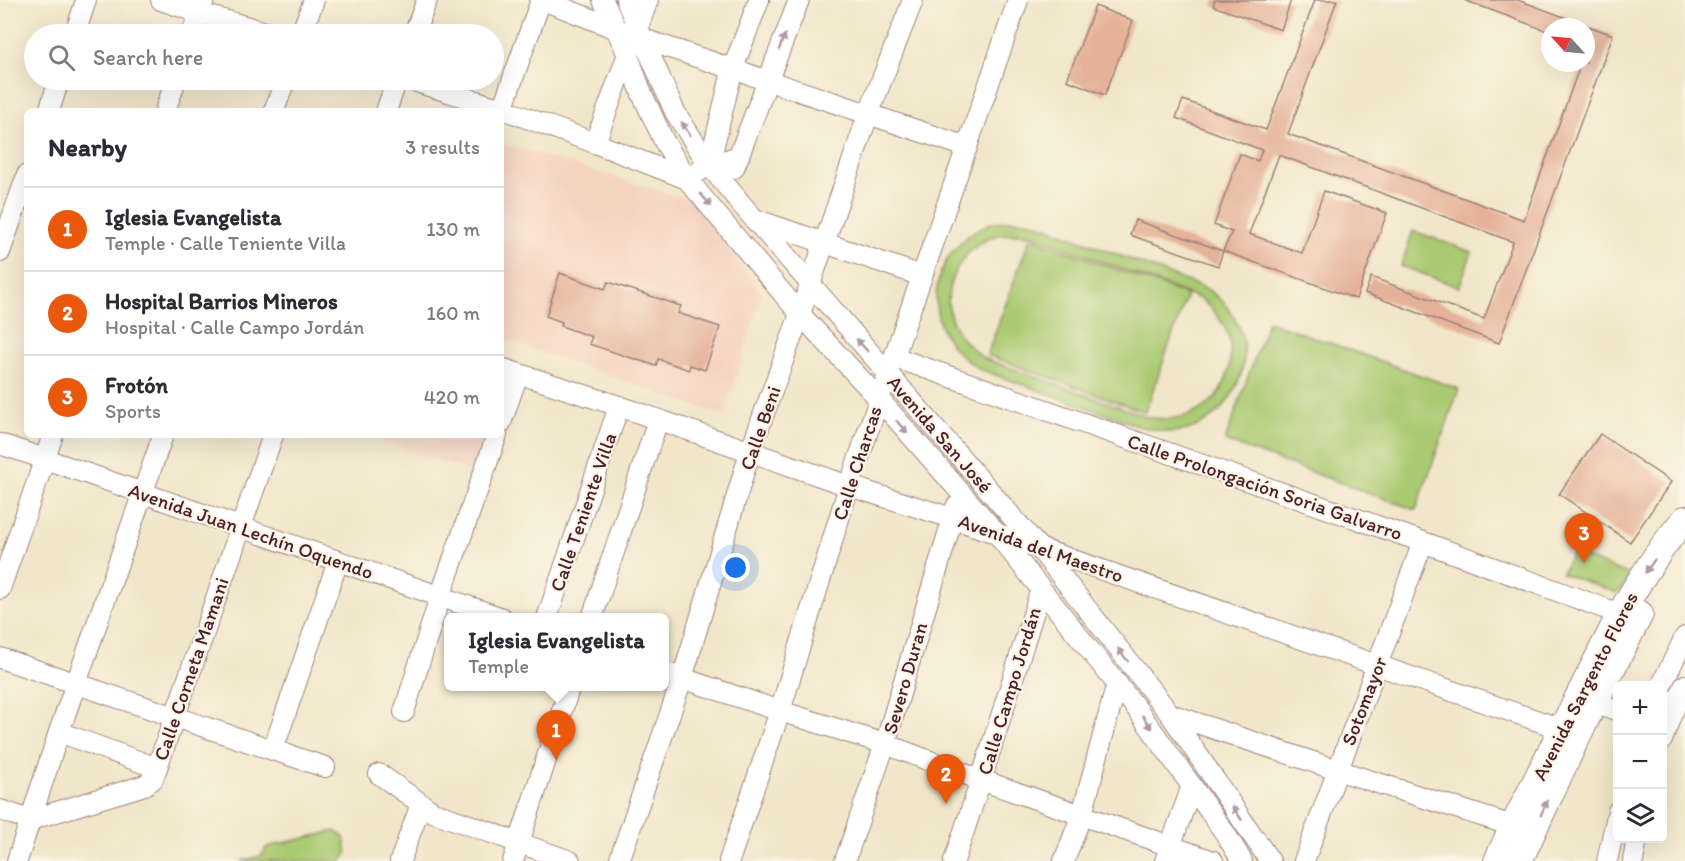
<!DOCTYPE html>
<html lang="en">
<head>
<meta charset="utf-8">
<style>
	body { margin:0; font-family:Itim,sans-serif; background:#f2f2f3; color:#2b2b33 }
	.controls { position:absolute; right:18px; bottom:18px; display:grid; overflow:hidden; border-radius:9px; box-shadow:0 6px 24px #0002 }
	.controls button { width:54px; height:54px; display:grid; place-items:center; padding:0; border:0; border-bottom:2px solid #e1e1e2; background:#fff; color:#2b2b33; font:30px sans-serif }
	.compass { position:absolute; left:1541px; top:18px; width:54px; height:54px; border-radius:50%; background:#fff; box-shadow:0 6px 24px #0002; rotate:297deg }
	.you { position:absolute; left:736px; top:568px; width:21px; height:21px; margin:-15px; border:4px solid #fff; border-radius:50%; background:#1a73e8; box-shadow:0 0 0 9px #1a73e833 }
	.badge { display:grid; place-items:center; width:39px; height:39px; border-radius:50%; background:#ea580c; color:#fff; font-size:20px; font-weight:700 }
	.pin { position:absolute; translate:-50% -50px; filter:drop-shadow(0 2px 3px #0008) }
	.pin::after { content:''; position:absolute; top:32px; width:21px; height:18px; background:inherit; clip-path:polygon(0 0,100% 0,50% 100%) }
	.popup { position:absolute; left:444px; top:613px; width:225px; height:78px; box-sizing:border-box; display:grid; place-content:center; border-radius:9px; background:#fff; filter:drop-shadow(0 2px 4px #0005); font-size:20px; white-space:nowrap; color:#7c7c81 }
	.popup b { font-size:22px; color:#2b2b33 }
	.popup::after { content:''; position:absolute; left:50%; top:100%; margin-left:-12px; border:12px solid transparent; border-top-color:#fff }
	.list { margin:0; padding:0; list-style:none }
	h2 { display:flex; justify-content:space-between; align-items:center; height:78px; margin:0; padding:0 24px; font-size:26px }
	h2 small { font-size:20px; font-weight:400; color:#7c7c81 }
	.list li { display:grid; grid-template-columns:39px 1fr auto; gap:18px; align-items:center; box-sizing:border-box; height:84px; padding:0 24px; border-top:2px solid #e1e1e2 }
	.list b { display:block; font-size:22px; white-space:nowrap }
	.list p { margin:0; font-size:20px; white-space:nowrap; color:#7c7c81 }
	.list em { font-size:20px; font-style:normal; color:#7c7c81 }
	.icon { flex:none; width:33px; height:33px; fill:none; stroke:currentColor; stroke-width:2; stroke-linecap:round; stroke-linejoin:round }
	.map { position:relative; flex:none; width:1685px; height:861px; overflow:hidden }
	.search { position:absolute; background:#fff; box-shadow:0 6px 24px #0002; left:24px; top:24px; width:480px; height:66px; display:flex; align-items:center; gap:15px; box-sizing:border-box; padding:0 21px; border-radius:33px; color:#7c7c81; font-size:22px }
	.panel { position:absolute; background:#fff; box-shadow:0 6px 24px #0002; left:24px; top:108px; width:480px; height:330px; border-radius:9px }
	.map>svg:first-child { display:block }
</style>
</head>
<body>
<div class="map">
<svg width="1685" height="861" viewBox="0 0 1685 861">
	<rect width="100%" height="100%" fill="#fcf5e5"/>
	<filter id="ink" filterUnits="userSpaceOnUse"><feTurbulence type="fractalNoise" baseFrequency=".0167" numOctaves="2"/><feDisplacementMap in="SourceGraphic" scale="12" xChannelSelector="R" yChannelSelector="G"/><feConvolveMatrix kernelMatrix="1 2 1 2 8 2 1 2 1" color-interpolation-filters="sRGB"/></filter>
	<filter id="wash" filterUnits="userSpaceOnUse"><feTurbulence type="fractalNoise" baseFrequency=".008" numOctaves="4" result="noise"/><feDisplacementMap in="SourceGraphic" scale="24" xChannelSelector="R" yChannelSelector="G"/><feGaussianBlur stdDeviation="1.35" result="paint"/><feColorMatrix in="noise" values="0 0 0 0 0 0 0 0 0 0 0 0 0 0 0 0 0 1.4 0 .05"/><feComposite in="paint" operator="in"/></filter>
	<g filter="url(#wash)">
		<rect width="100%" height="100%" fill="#f1e6c9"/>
		<g fill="#f5d3c1">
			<polygon points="501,143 693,201 762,293 724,416 501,338"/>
			<polygon points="368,435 484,435 471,472"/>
		</g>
		<g fill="#aaca72" stroke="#7a744e" stroke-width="1.5" fill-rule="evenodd">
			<path d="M1012,220L1033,222L1207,289C1214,294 1223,300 1227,307C1235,318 1242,332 1244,345C1247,382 1223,419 1187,430C1172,434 1157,430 1142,427L979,369C970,363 961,356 954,348C929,319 931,277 955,249C964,238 975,229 989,224C996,222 1004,221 1012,220ZM1014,234L1032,235L1201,299C1212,309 1221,318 1227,332C1232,343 1231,356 1229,368C1221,408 1185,424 1148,417L983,358C972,349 962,341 955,327C936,292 959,249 995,236C1001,234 1008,234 1014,234Z"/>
			<polygon points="1413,231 1472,252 1459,287 1401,266"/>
			<polygon points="1030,238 1187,295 1145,412 987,355"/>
			<polygon points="1268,321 1459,389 1416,510 1225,441"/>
			<polygon points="1573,553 1631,575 1618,593 1561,573"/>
			<polygon points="335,831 344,837 347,853 342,861 241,861 261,856 267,847"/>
		</g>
		<g id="blocks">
			<g fill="#e5b299">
				<polygon points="1215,0 1291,0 1281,30 1213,6"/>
				<polygon points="1315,0 1337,0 1288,134 1524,220 1581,63 1586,63 1587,45 1586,45 1586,27 1550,27 1550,32 1464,0 1518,0 1613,35 1499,343 1365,293 1371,277 1484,319 1513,242 1279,155 1249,234 1302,253 1324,191 1387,213 1356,299 1223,251 1232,232 1214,225 1240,154 1258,161 1262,150 1176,118 1183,100 1266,130"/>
				<polygon points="1095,6 1133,21 1105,95 1067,80"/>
				<polygon points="1135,220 1223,251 1218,266 1130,235"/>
				<polygon points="560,273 605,289 608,282 681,306 678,313 720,327 705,370 690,365 689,370 658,359 656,366 589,344 592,337 561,326 562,322 546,316"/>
				<polygon points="1600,434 1671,482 1630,542 1559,494"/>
			</g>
		</g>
	</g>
	<g filter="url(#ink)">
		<use href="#blocks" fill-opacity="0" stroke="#9e827a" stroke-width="1.5"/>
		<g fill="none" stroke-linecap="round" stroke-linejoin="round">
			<defs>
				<g id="minor">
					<polyline points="161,0 199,13 273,34"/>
					<polyline points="543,0 634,36 967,147"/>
					<polyline points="603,0 628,55 642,94 664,141 687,179 800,314 879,399 997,534 1137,709 1225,833 1242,861"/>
					<polyline points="626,0 675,112 709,165 743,206 1039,548 1170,714 1270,861"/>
					<polyline points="75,34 86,0"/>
					<polyline points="192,34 204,0"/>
					<polyline points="301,34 314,0"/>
					<polyline points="414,34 427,0"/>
					<polyline points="410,80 502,109 595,143 687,179 709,165 739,156"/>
					<polyline points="49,111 59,80"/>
					<polyline points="165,111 176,80"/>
					<polyline points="274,111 285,80"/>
					<polyline points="386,111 397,80"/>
					<polyline points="501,112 541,0"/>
					<polyline points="595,143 648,0"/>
					<polyline points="709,165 733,68 759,0"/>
					<polyline points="734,168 799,0"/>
					<polyline points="754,219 922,276"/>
					<polyline points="0,252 27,175"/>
					<polyline points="894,357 1423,542 1631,618"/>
					<polyline points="501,368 619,406 849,486 952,518 1573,733"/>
					<polyline points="501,423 518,374"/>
					<polyline points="0,444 45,459 502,618"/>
					<polyline points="0,589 53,435"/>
					<polyline points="547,618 619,406"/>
					<polyline points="592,618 658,420"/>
					<polyline points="0,658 273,750 338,561"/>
					<polyline points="664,672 780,711 885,744 981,780 1213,861"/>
					<polyline points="1661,686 1685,637"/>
					<polyline points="1581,703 1618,710"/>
					<polyline points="404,712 440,597 497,435"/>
					<polyline points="1170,714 1337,770 1513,826"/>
					<polyline points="59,732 157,768"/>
					<polyline points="1662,740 1670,718 1685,685"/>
					<polyline points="273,750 325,767"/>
					<polyline points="379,774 433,812 570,861"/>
					<polyline points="0,810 30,820 145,785 153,779 273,435"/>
					<polyline points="17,861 59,732 163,435"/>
					<polyline points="400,861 421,804"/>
					<polyline points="513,861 570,686"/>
					<polyline points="619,861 682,679 750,452 800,314 868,115 913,0"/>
					<polyline points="729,861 780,711 849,486 1018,0"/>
					<polyline points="845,861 885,744 956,507"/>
					<polyline points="954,861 981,780 1041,589"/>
					<polyline points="1064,861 1082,814 1117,683"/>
					<polyline points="1165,861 1192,786"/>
					<path d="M1304,861C1343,754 1384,648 1423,542"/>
					<polyline points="1607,861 1618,811"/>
					<polyline points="1633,861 1637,838"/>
				</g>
				<g id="major">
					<path d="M1497,861L1513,826L1620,614C1639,581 1660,547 1685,519"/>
					<polyline points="1519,861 1578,735 1640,614"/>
				</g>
			</defs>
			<use href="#minor" stroke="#9e827a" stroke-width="22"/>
			<use href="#major" stroke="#9e827a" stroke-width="28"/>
			<use href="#minor" stroke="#fff" stroke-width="20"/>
			<use href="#major" stroke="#fff" stroke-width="26"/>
		</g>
		<defs><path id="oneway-solid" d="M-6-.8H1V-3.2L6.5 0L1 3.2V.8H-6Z" transform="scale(1.5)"/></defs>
		<g fill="#ae9aa0">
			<use href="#oneway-solid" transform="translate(782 42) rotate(-68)"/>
			<use href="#oneway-solid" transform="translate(686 129) rotate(-123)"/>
			<use href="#oneway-solid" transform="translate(706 200) rotate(49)"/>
			<use href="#oneway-solid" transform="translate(862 345) rotate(-131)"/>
			<use href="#oneway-solid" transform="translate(902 427) rotate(49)"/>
			<use href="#oneway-solid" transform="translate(1650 566) rotate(125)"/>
			<use href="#oneway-solid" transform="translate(1123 655) rotate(-128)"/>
			<use href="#oneway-solid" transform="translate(1147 722) rotate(55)"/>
			<use href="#oneway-solid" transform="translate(1544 808) rotate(-65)"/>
			<use href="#oneway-solid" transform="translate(1237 813) rotate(-124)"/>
		</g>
	</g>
	<g text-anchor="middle" stroke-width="4.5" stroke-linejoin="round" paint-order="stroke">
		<g font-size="20" fill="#4a1f2b" stroke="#fcf5e5">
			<text transform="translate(760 428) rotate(-71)" y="7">Calle Beni</text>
			<text transform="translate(940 434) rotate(49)" y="7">Avenida San José</text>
			<text transform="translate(857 463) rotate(-72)" y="7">Calle Charcas</text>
			<text transform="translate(1265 487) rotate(19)" y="7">Calle Prolongación Soria Galvarro</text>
			<text transform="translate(583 512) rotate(-71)" y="7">Calle Teniente Villa</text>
			<text transform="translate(251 531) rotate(19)" y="7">Avenida Juan Lechín Oquendo</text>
			<text transform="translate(1041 548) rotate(19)" y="7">Avenida del Maestro</text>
			<text transform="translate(191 669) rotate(-71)" y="7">Calle Corneta Mamani</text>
			<text transform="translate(905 678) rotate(-74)" y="7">Severo Duran</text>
			<text transform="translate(1585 686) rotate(-63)" y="7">Avenida Sargento Flores</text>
			<text transform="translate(1009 691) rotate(-73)" y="7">Calle Campo Jordán</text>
			<text transform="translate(1364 701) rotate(-69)" y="7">Sotomayor</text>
		</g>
	</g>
</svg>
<div class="controls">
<button>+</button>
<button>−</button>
<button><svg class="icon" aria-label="layers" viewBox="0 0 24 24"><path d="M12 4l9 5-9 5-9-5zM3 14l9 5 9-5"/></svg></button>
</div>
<svg class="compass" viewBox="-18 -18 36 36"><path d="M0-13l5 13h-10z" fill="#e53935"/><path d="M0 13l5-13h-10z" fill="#7c7c81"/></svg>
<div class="you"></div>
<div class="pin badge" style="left:556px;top:760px">1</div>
<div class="popup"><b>Iglesia Evangelista</b>Temple</div>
<div class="pin badge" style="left:946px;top:804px">2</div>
<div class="pin badge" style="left:1584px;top:563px">3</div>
<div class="search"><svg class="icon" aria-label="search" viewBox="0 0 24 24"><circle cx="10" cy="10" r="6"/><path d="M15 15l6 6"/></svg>Search here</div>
<section class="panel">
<h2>Nearby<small>3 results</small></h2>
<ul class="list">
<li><span class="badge">1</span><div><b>Iglesia Evangelista</b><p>Temple · Calle Teniente Villa</p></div><em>130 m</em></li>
<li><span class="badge">2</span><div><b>Hospital Barrios Mineros</b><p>Hospital · Calle Campo Jordán</p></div><em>160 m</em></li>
<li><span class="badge">3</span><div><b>Frotón</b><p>Sports</p></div><em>420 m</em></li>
</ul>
</section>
</div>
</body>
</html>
